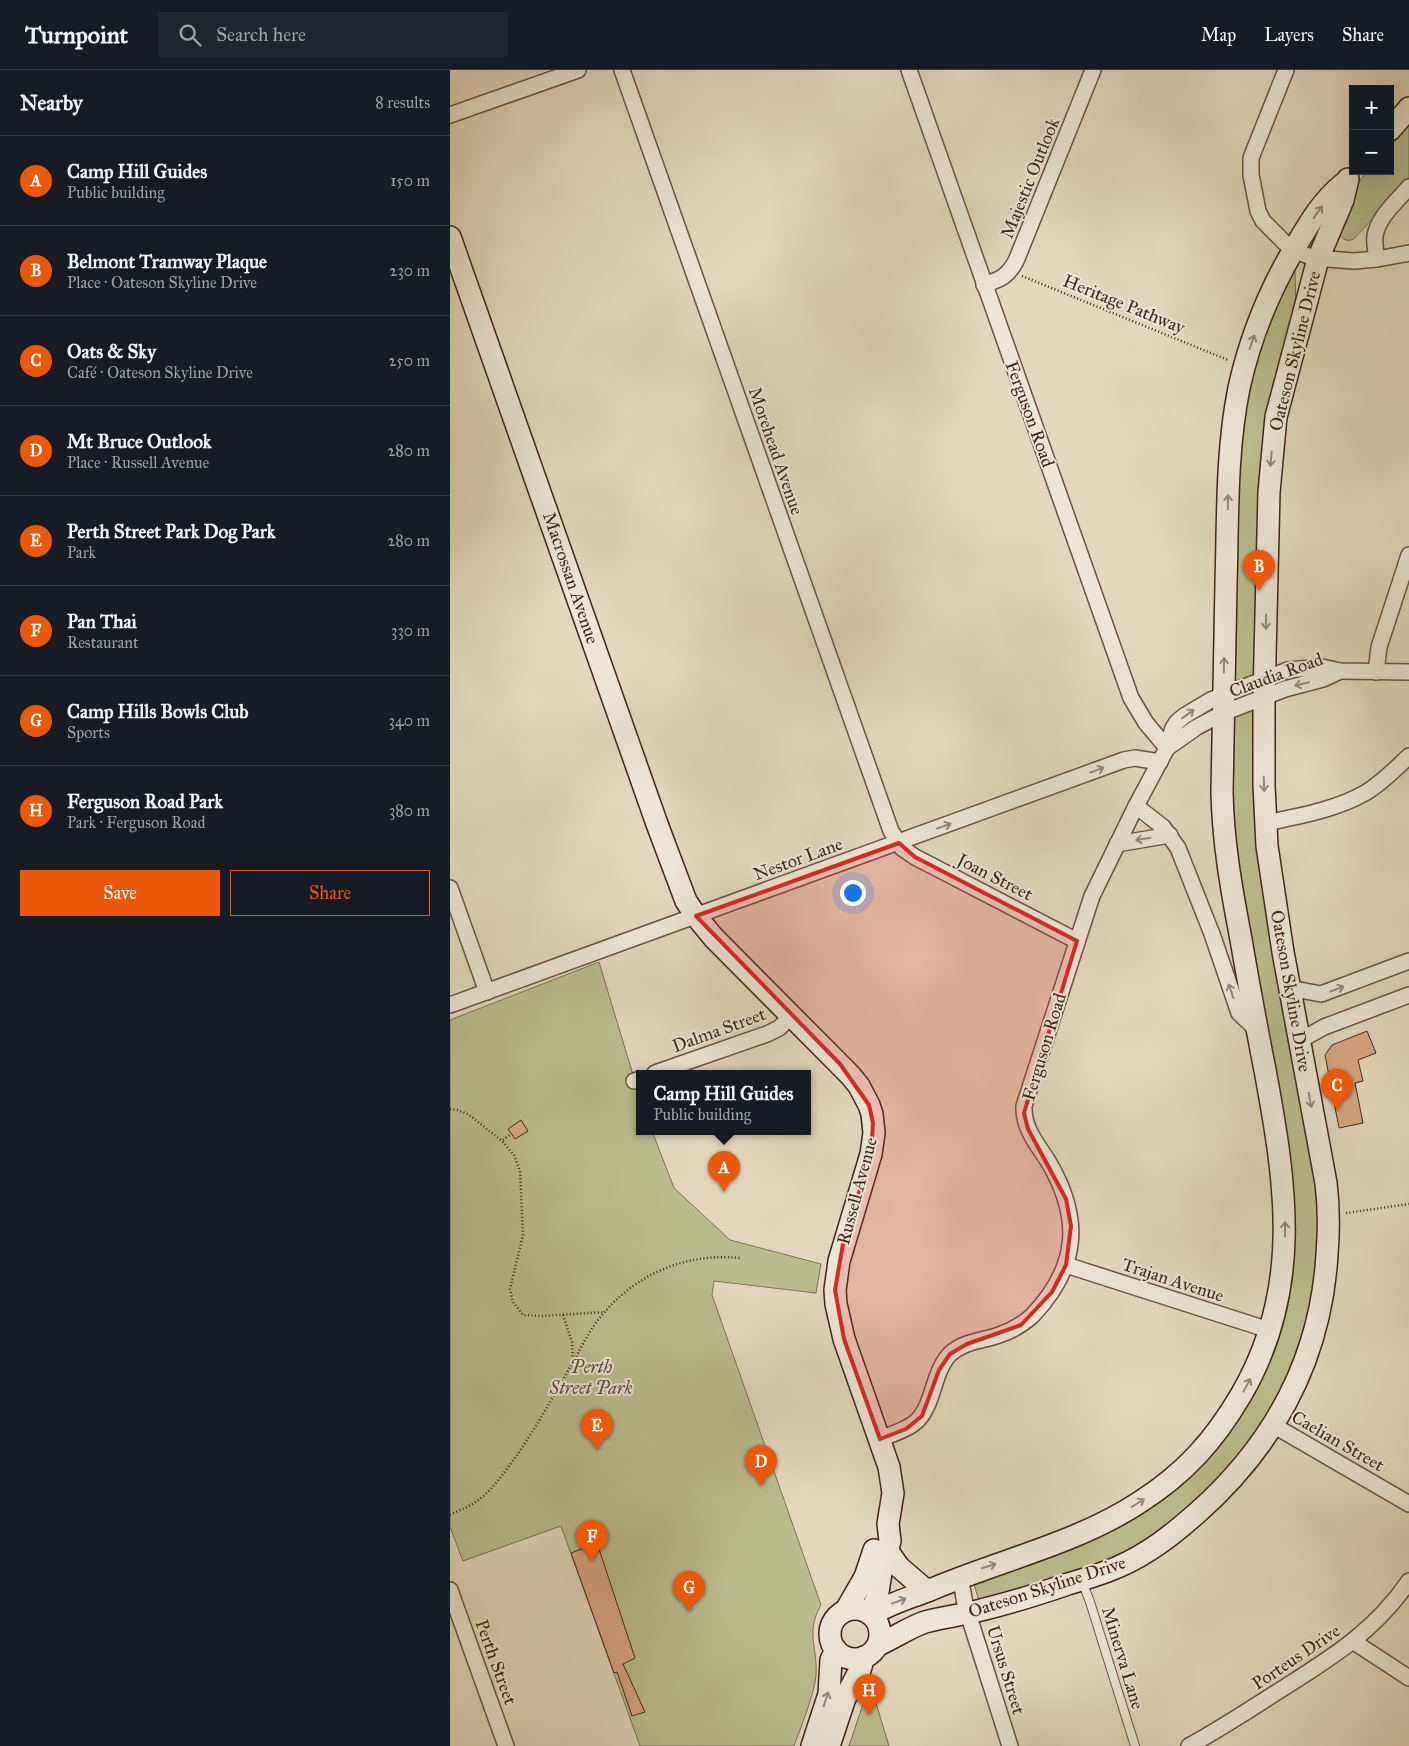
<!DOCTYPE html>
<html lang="en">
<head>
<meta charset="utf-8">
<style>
	body { margin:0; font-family:"IM FELL Great Primer",serif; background:#20242c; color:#f1f3f6 }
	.controls { position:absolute; right:15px; top:15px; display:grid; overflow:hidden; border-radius:0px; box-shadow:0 5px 20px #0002 }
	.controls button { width:45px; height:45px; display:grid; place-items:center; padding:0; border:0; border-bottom:1px solid #363941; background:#171b24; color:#f1f3f6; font:25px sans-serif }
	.you { position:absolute; left:402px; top:822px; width:18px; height:18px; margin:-12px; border:4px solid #fff; border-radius:50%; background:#1a73e8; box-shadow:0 0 0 8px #1a73e833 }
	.badge { display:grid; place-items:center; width:32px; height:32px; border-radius:50%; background:#ea580c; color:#fff; font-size:16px; font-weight:700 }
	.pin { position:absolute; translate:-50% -41px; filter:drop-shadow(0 1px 2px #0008) }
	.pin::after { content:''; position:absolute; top:26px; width:18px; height:15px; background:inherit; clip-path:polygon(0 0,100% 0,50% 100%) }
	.popup { position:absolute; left:186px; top:1000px; width:175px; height:65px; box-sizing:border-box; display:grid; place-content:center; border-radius:0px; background:#171b24; filter:drop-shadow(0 1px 4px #0005); font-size:16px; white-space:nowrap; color:#9ea1a6 }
	.popup b { font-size:19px; color:#f1f3f6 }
	.popup::after { content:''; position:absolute; left:50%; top:100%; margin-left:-10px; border:10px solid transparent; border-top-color:#171b24 }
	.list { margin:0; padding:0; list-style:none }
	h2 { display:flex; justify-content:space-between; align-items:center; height:65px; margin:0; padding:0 20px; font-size:21px }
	h2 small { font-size:16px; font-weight:400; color:#9ea1a6 }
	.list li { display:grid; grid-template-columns:32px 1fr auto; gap:15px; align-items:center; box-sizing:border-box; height:90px; padding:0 20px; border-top:1px solid #363941 }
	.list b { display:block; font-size:19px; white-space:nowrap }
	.list p { margin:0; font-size:16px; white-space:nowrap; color:#9ea1a6 }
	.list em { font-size:16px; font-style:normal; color:#9ea1a6 }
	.actions { display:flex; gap:10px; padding:15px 20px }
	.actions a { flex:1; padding:11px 0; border:1px solid #ea580c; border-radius:0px; text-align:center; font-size:18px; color:#ea580c }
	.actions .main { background:#ea580c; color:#fff }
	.icon { flex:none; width:28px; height:28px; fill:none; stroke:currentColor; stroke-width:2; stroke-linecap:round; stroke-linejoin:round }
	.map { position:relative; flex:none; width:959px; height:1676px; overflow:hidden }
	header { display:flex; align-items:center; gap:30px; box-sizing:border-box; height:70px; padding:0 25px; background:#171b24; border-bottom:1px solid #363941 }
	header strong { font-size:24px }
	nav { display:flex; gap:28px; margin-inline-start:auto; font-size:18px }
	.search { width:350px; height:45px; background:#20242c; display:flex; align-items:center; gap:12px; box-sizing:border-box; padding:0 18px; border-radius:0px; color:#9ea1a6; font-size:19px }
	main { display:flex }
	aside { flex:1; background:#171b24 }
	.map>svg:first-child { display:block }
</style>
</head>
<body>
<header>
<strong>Turnpoint</strong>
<div class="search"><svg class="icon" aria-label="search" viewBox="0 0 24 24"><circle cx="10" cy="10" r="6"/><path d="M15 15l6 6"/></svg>Search here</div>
<nav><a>Map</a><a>Layers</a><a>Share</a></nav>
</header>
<main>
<aside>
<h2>Nearby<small>8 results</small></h2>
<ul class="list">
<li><span class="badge">A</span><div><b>Camp Hill Guides</b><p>Public building</p></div><em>150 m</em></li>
<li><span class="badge">B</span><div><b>Belmont Tramway Plaque</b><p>Place · Oateson Skyline Drive</p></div><em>230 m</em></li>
<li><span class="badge">C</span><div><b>Oats &amp; Sky</b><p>Café · Oateson Skyline Drive</p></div><em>250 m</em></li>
<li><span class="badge">D</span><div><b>Mt Bruce Outlook</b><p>Place · Russell Avenue</p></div><em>280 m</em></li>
<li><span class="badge">E</span><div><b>Perth Street Park Dog Park</b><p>Park</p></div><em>280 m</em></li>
<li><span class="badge">F</span><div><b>Pan Thai</b><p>Restaurant</p></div><em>330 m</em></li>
<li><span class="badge">G</span><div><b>Camp Hills Bowls Club</b><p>Sports</p></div><em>340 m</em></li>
<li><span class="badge">H</span><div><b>Ferguson Road Park</b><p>Park · Ferguson Road</p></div><em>380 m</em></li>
</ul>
<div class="actions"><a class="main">Save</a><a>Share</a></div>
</aside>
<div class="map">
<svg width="959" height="1676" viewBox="0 0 959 1676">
	<rect width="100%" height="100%" fill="#e3d8be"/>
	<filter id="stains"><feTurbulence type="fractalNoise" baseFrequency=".004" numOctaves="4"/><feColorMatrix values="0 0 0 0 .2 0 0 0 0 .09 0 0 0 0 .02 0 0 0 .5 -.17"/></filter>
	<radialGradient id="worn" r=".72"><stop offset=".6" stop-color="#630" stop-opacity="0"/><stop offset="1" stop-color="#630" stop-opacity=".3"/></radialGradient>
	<g fill="#b9bd8e" stroke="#7c7154">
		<path d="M959,52V108L904,169C897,172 892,170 889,163L907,115L917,101H940V73Z"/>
		<polygon points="843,200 845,201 846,241 811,603 787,612 783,606 782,414 805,275"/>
		<polygon points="803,640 805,642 875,1168 844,1309 793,1389 687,1482 530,1534 523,1511 742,1399 835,1219 782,794 779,648"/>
		<path d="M149,892L190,1028V1061H202L224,1118L280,1170L371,1194L366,1223L264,1211L262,1225L371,1535C355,1563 368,1577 366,1606C364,1625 351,1657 344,1676H190L111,1456L13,1491L0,1457V950Z"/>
		<polygon points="420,1613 439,1676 398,1676 399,1676"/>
	</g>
	<g fill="#d7a682" stroke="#3f2519">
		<polygon points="917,961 926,983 908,990 913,1011 905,1013 913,1053 889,1058 875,985 882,975"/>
		<polygon points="71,1050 78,1061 65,1069 58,1059"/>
		<polygon points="147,1473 185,1588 173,1594 195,1642 182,1646 167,1602 164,1603 121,1483"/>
	</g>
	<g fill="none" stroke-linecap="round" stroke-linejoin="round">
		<defs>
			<polyline id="service" points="632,1511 640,1532 685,1676"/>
			<g id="minor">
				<polyline points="172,0 441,761 452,778 465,787 627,871"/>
				<polyline points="459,0 681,628 696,653 717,678"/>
				<polyline points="836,0 801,88 801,105 808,141 813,151 835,173 848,182 864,188 904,191 927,189 959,183"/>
				<polyline points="0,45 128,0"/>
				<path d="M927,189C926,182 924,173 925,166C928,147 947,131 959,117"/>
				<path d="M534,215C551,209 557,207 566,191L643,0"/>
				<polyline points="926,602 929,577 959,485"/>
				<polyline points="717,678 747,657 773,643 835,619 873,609 890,601"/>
				<polyline points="686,736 713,757 728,778 762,864 789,943 808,961"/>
				<path d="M816,753C849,746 885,740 915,723C931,714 945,699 959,686"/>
				<polyline points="667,774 720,765"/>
				<polyline points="0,818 37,922"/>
				<polyline points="839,918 871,924 959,891"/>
				<polyline points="0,935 674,690 685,688 710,692"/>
				<polyline points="849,971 874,957 959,925"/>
				<polyline points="205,1003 317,964 329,958 342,946"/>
				<polyline points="184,1011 190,1009"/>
				<polyline points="616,1195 819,1260"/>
				<polyline points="823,1355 959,1434"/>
				<path d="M430,1369C470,1354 473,1352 486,1310C489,1301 493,1291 500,1284C514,1271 533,1271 549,1265C561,1261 573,1254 582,1246C629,1197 632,1148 598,1091C587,1074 573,1058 574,1036L642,826L686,736L717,678L723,658L727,652L734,646L761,630L838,600L872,597L890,601L959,602"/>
				<polyline points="509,1507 513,1522 515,1534 560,1676"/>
				<polyline points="0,1520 56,1676"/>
				<polyline points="904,1572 959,1608"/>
				<path d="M739,1676C768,1660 796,1642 824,1624C876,1591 924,1563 959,1511"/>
			</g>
			<g id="secondary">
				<polyline points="940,60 959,38"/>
				<polyline points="0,167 207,754 236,831 246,846 263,867 401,1006 409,1016 419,1035 422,1044 424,1063 421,1084 389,1191 385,1220 386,1234 394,1269 439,1397 443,1423 438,1454 440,1471 431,1503 427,1528 420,1544"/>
				<polyline points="437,1480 449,1497 477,1521"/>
				<circle cx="405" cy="1564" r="25"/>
				<polyline points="396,1540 415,1507 424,1480"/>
				<path d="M422,1545C440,1533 460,1528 480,1520C550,1490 626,1474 690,1432C735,1403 764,1371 791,1325C853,1219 836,1114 815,1000C806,955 798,910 790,864C781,817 773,771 772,722C773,653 775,583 776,514C778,449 776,382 789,318C800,268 821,217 847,174C860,152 873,130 893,114"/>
				<path d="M428,1575C444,1568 458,1558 475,1552C494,1547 513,1545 531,1540C560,1533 589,1524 618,1514C635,1509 652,1504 668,1497C698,1484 722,1465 746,1444C824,1375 871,1289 877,1184C879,1160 879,1137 876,1113L833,882L817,776L814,715V628L819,422L826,347L868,189L893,130L898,109"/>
				<polyline points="362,1676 379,1624 381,1590 386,1580"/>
				<polyline points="379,1676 395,1628 410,1600 414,1587"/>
			</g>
		</defs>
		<use href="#service" stroke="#685242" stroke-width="10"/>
		<use href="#minor" stroke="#685242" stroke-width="18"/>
		<use href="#secondary" stroke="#3f2519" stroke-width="24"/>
		<g stroke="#3f2519" stroke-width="2.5" stroke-dasharray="1 2.5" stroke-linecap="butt">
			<polyline points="572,206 778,290"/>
			<polyline points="0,1039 7,1040 18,1044 52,1071 64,1085 70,1101 73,1165 60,1219 63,1232 73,1245 92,1246 155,1242"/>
			<polyline points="53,1070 61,1064"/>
			<polyline points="896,1143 959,1134"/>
			<polyline points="113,1245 122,1272 123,1291"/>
			<path d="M0,1445C9,1440 19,1437 27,1431C44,1419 55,1401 67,1385C87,1356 104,1325 122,1294C129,1282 135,1269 143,1257C177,1208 231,1182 290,1188"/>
		</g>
		<use href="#service" stroke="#ede6d5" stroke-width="8"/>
		<use href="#minor" stroke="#ede6d5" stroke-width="15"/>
		<use href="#secondary" stroke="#ede6d5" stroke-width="21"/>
	</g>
	<defs><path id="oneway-shaft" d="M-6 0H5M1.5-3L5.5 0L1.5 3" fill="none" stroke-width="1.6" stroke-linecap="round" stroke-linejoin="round" transform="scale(1.25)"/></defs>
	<g stroke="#968677">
		<use href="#oneway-shaft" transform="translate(868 142) rotate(-54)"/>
		<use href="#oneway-shaft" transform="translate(802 272) rotate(-71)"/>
		<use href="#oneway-shaft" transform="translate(821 389) rotate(95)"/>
		<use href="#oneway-shaft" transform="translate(778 432) rotate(-89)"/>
		<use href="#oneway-shaft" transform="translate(816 552) rotate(91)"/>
		<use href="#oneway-shaft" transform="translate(774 595) rotate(-89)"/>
		<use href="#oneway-shaft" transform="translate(852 614) rotate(166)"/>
		<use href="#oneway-shaft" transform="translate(738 644) rotate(-36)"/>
		<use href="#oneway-shaft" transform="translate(647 700) rotate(-20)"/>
		<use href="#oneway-shaft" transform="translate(814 714) rotate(88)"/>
		<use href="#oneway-shaft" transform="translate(494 756) rotate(-20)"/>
		<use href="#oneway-shaft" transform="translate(693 769) rotate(171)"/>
		<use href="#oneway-shaft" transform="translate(887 919) rotate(-21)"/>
		<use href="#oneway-shaft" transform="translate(781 921) rotate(-109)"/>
		<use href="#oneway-shaft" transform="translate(860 1030) rotate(80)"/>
		<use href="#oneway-shaft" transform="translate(835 1159) rotate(-90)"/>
		<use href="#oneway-shaft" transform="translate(797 1315) rotate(-62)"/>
		<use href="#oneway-shaft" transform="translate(688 1433) rotate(-32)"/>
		<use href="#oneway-shaft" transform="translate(539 1496) rotate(-18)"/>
		<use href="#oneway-shaft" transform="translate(449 1531) rotate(-19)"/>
		<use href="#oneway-shaft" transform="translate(376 1629) rotate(-72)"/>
	</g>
	<path fill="#d62828" fill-opacity="0.2" stroke="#d62828" stroke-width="4" stroke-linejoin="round" d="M449,773L465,787L627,871L574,1043L578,1059L616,1129L621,1156L616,1195L602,1222L571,1255L517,1274L500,1284L489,1300L472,1346L456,1359L430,1369L394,1269L385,1220L393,1174L421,1084L423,1053L419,1035L390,994L246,846Z"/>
	<g text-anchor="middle" stroke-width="4" stroke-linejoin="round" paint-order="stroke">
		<g font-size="18" fill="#3f2519" stroke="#ede6d5">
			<text transform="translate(580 108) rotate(-68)" y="6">Majestic Outlook</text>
			<text transform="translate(674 234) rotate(22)" y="6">Heritage Pathway</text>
			<text transform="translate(845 281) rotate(-76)" y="6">Oateson Skyline Drive</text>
			<text transform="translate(580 344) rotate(70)" y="6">Ferguson Road</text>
			<text transform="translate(326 381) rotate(71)" y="6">Morehead Avenue</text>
			<text transform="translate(121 508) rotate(71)" y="6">Macrossan Avenue</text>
			<text transform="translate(826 605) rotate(-20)" y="6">Claudia Road</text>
			<text transform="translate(348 789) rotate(-20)" y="6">Nestor Lane</text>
			<text transform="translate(545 807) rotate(27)" y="6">Joan Street</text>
			<text transform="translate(841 921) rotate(80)" y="6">Oateson Skyline Drive</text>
			<text transform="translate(269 960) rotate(-20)" y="6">Dalma Street</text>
			<text transform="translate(594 977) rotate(-73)" y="6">Ferguson Road</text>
			<text transform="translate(407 1121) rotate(-75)" y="6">Russell Avenue</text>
			<text transform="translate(723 1210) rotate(18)" y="6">Trajan Avenue</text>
			<text transform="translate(888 1371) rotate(30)" y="6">Caelian Street</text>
			<text transform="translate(597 1517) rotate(-18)" y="6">Oateson Skyline Drive</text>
			<text transform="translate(846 1587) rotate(-34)" y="6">Porteus Drive</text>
			<text transform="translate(673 1588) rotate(73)" y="6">Minerva Lane</text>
			<text transform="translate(46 1592) rotate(70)" y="6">Perth Street</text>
			<text transform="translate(556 1600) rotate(73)" y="6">Ursus Street</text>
		</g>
		<g font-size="18" font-style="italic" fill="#5e4b36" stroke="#ede6d5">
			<text x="141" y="1303">Perth<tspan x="141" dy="21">Street Park</tspan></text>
		</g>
	</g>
	<rect width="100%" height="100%" filter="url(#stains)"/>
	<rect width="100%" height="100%" fill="url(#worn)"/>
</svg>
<div class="controls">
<button>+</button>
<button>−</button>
</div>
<div class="you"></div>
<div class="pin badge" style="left:274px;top:1122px">A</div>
<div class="popup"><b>Camp Hill Guides</b>Public building</div>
<div class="pin badge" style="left:809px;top:521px">B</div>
<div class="pin badge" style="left:887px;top:1040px">C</div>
<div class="pin badge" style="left:311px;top:1416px">D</div>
<div class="pin badge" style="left:147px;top:1380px">E</div>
<div class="pin badge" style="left:142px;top:1491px">F</div>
<div class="pin badge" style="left:239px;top:1542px">G</div>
<div class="pin badge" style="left:419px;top:1645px">H</div>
</div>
</main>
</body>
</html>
